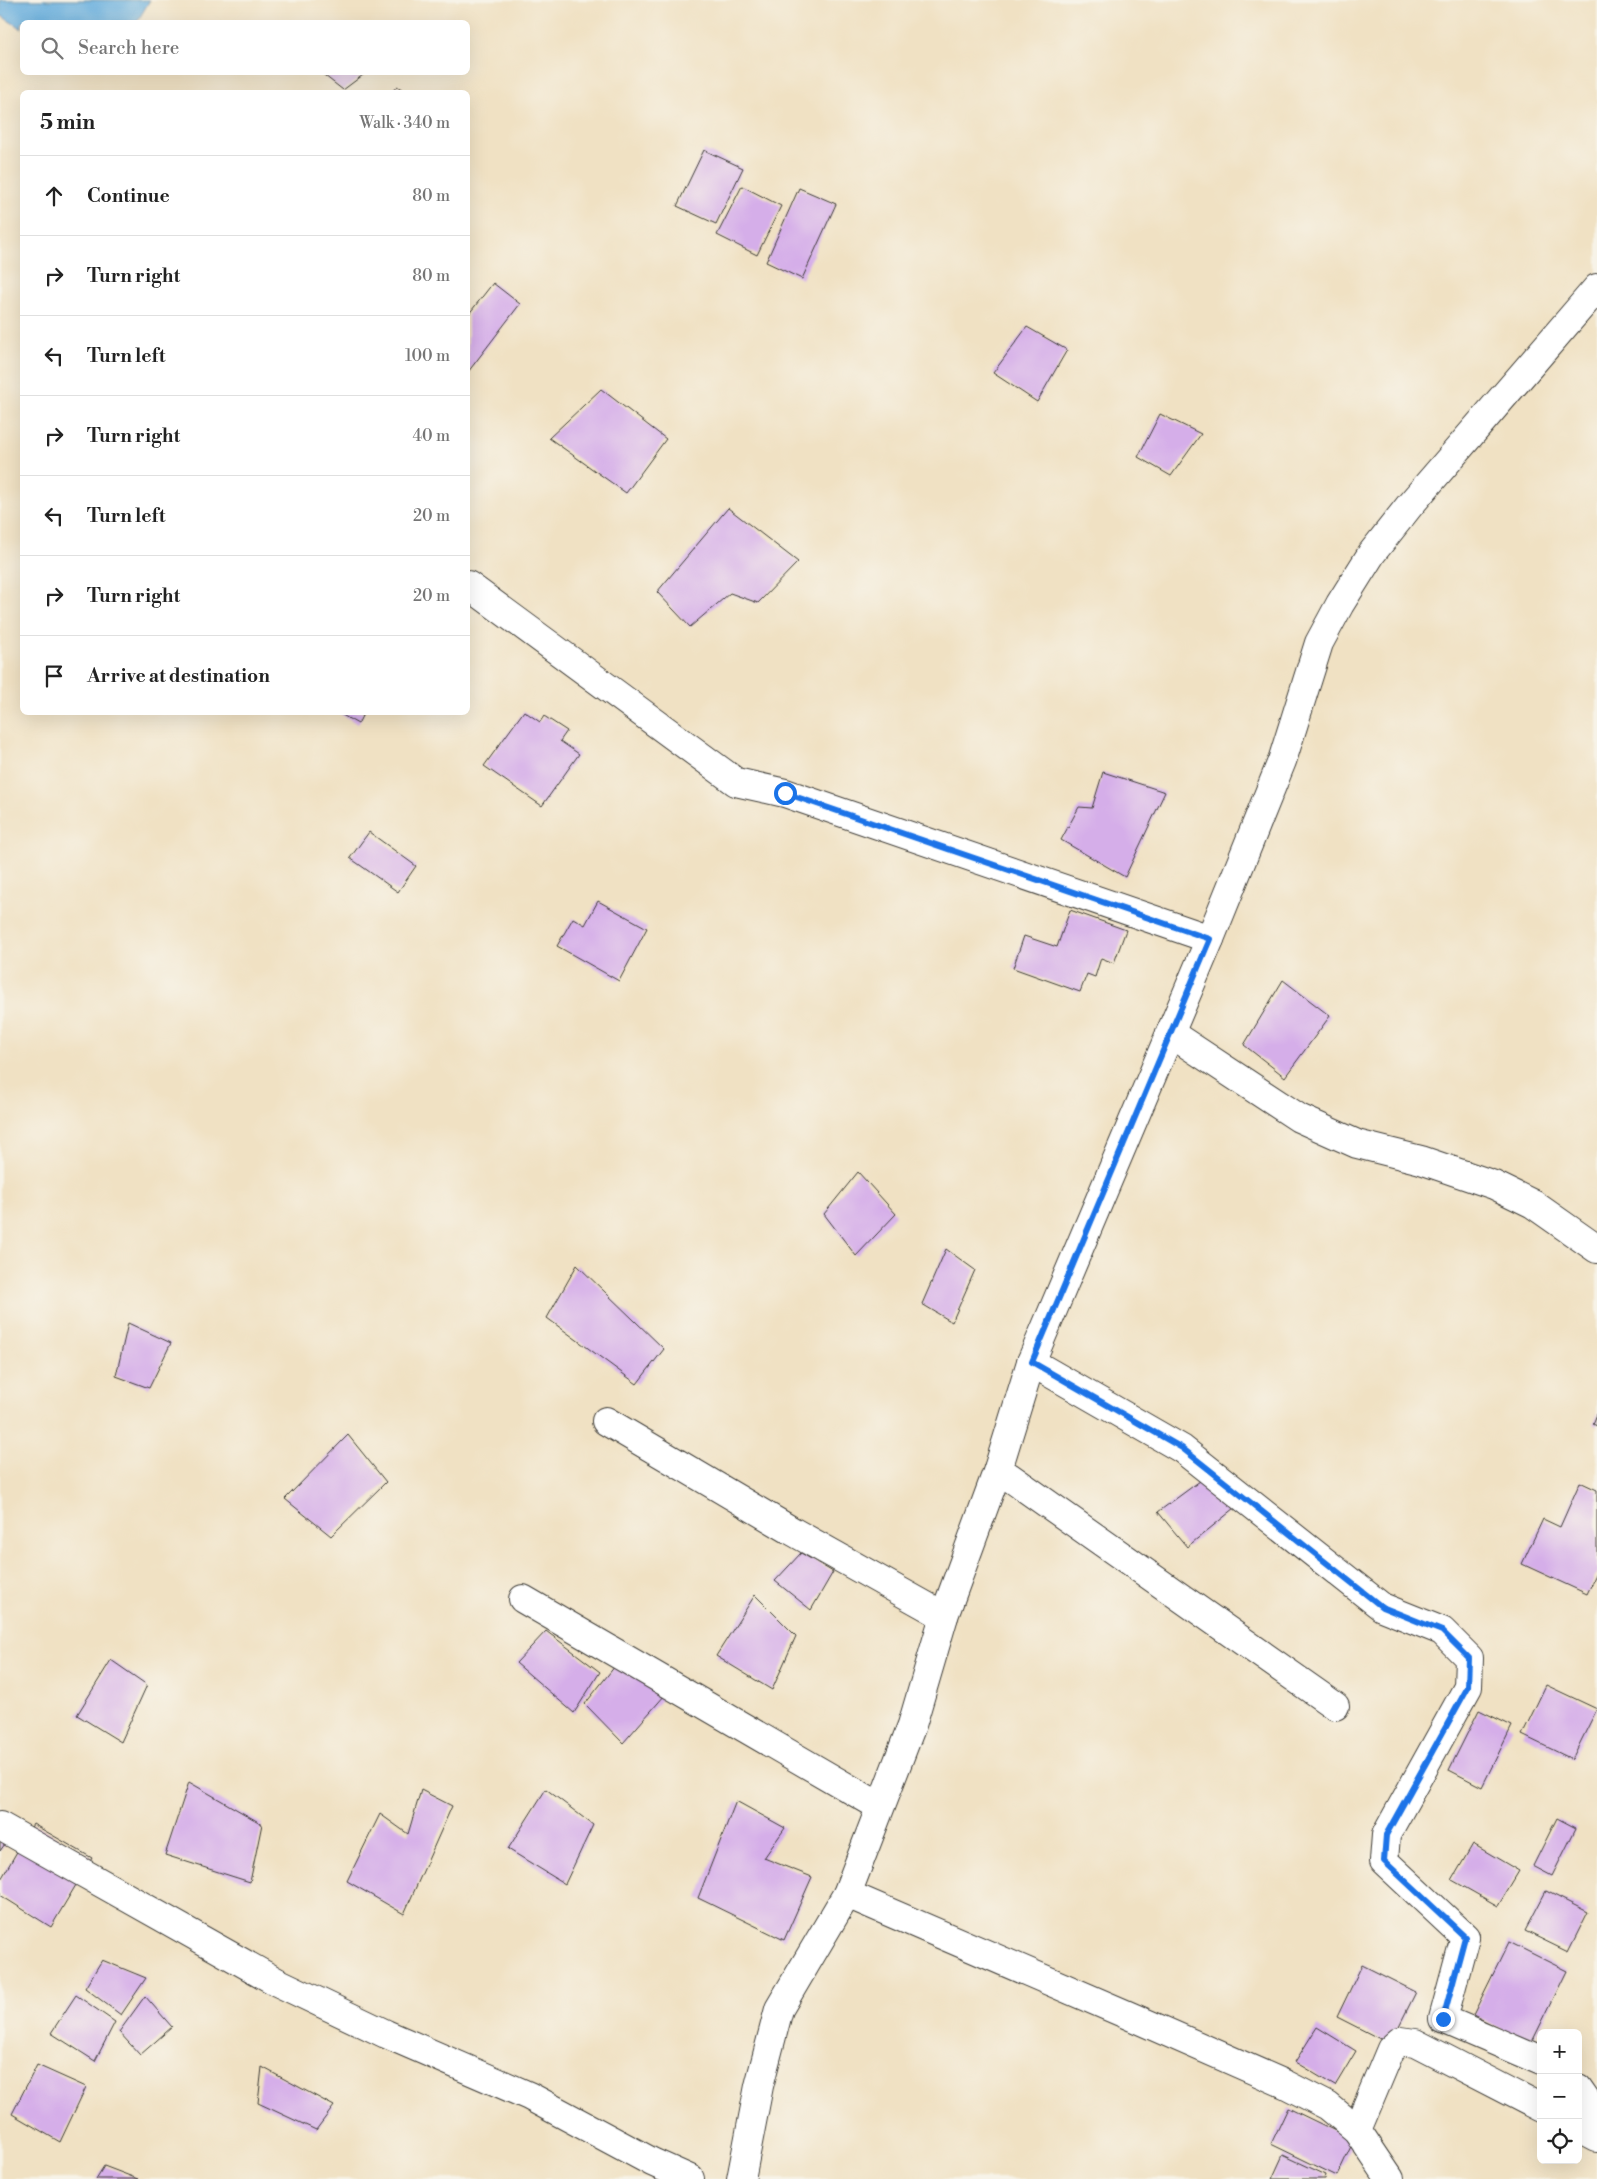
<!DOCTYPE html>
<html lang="en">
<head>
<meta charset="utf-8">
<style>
	body { margin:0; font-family:"Libre Bodoni",serif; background:#f2f2f2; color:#222 }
	.controls { position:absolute; right:15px; bottom:15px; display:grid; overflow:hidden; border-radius:8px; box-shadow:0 5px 20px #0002 }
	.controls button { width:45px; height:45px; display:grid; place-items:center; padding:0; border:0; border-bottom:1px solid #e0e0e0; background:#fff; color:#222; font:25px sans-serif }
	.stop { position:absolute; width:15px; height:15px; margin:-11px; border:4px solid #1a73e8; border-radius:50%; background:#fff }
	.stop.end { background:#1a73e8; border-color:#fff; box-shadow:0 1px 5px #0008 }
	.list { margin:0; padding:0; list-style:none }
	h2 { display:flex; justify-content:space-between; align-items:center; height:65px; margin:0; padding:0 20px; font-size:21px }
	h2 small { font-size:16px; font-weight:400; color:#767676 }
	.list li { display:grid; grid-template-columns:32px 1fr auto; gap:15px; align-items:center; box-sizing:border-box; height:80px; padding:0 20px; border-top:1px solid #e0e0e0 }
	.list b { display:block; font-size:19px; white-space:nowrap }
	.list em { font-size:16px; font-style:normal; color:#767676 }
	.icon { flex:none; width:28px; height:28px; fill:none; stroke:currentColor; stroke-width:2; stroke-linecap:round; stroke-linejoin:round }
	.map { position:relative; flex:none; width:1597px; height:2179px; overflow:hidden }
	.search { position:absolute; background:#fff; box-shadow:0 5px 20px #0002; left:20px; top:20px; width:450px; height:55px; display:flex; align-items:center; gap:12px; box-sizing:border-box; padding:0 18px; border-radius:8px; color:#767676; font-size:19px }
	.panel { position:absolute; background:#fff; box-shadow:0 5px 20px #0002; left:20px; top:90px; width:450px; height:625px; border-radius:8px }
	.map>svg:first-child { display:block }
</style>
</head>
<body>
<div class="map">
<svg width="1597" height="2179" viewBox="0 0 1597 2179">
	<rect width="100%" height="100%" fill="#f7f3e8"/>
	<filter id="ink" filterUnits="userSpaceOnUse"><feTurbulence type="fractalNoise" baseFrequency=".02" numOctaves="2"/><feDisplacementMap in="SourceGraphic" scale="10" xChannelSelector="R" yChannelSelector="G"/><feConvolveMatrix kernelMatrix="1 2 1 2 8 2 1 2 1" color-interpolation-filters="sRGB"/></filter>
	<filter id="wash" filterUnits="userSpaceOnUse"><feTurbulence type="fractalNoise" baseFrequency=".0096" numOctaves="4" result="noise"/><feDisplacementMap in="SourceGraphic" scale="20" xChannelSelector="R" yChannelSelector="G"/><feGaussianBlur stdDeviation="1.12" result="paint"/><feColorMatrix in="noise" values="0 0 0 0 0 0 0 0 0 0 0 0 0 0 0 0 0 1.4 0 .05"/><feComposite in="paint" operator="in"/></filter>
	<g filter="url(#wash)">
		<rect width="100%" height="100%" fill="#f0e1c3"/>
		<polygon fill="#67afde" stroke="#42667d" points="0,0 150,0 137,22 22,22 22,29 0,15"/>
		<g id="blocks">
			<g fill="#d5aee9">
				<polygon points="320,72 367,72 343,90"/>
				<polygon points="397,86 406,92 392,92"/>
				<polygon points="704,150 743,168 716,224 677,206"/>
				<polygon points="742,186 781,206 757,255 717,235"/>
				<polygon points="799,188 836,204 802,279 766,262"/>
				<polygon points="493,283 520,304 468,372 468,315"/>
				<polygon points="1027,327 1067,350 1037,402 993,373"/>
				<polygon points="601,389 666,439 626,493 549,438"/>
				<polygon points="1160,414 1201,434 1171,476 1138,457"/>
				<polygon points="728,508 798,562 758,603 730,593 690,627 657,592"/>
				<polygon points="524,711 540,722 544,716 567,731 560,741 579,754 542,806 484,766"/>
				<polygon points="337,712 364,712 358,724"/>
				<polygon points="1103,772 1165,792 1125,877 1061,840 1079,807 1092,808"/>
				<polygon points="369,832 416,866 398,892 350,858"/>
				<polygon points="598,901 647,928 619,981 557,946 573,918 585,925"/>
				<polygon points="1070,910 1126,930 1114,963 1101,958 1095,977 1087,974 1080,992 1013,968 1024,936 1057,947"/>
				<polygon points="1283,980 1330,1016 1285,1077 1244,1045"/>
				<polygon points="858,1172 896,1214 856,1256 824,1214"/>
				<polygon points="946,1249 975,1270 952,1322 922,1304"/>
				<polygon points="577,1265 664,1349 637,1384 547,1318"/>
				<polygon points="128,1323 171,1343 149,1388 116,1376"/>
				<polygon points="1597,1414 1597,1426 1593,1424"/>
				<polygon points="348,1435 386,1482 331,1536 285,1499"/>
				<polygon points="1204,1478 1235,1508 1187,1547 1158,1512"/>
				<polygon points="1580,1482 1597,1490 1597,1573 1587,1594 1522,1564 1543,1519 1560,1527"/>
				<polygon points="801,1553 833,1572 811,1610 775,1581"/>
				<polygon points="755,1595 796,1636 772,1690 716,1656"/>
				<polygon points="546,1631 600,1672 574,1713 516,1663"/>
				<polygon points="111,1660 147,1685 121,1742 77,1715"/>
				<polygon points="619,1661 665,1695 623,1743 585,1704"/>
				<polygon points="1546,1685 1597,1709 1572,1759 1522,1735"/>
				<polygon points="1479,1710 1512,1726 1482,1787 1449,1770"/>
				<polygon points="189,1782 262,1824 250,1882 165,1855"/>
				<polygon points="546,1789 593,1825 565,1884 508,1849"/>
				<polygon points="421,1790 452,1806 404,1914 347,1881 380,1814 408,1834"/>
				<polygon points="736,1801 785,1828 764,1858 812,1877 784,1940 698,1898"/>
				<polygon points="1557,1818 1576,1828 1552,1876 1533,1866"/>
				<polygon points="33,1824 92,1858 51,1927 0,1895 0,1881"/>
				<polygon points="0,1834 7,1841 0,1851"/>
				<polygon points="1473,1844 1519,1871 1498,1906 1452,1880"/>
				<polygon points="1546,1891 1588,1912 1568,1952 1525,1931"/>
				<polygon points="1509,1942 1567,1971 1531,2044 1473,2015"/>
				<polygon points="102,1960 146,1978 121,2015 85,1988"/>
				<polygon points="1362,1965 1416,1992 1390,2044 1337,2017"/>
				<polygon points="76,1995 115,2022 95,2061 51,2033"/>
				<polygon points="145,1996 172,2027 140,2055 119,2032"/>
				<polygon points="1317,2027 1356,2051 1335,2086 1295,2062"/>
				<polygon points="37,2065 86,2087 60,2142 12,2114"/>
				<polygon points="262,2067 334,2106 316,2130 258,2103"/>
				<polygon points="1288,2108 1354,2140 1337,2176 1271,2144"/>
				<polygon points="1283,2155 1326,2175 1325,2179 1272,2179"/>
				<polygon points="104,2166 138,2179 96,2179"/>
			</g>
		</g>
	</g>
	<g filter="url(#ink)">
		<use href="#blocks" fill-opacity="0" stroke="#3c3a35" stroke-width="1"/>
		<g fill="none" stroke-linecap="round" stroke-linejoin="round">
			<defs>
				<g id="minor">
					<polyline points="468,585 736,782 785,793 1210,939"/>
					<polyline points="1170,1033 1299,1118 1357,1144 1421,1160 1494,1185 1533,1204 1597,1249"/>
					<polyline points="1031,1362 1182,1449 1382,1607 1442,1631 1469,1658 1468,1687 1386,1835 1384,1861 1465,1937 1443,2019 1541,2061"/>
					<polyline points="606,1421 792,1531 944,1616"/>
					<polyline points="998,1469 1335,1706"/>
					<polyline points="523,1599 879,1806"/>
					<polyline points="0,1826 277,1982 386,2034 529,2096 652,2162 690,2179"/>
					<polyline points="847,1894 1130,2016 1285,2084 1328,2106 1357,2130 1390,2179"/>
					<polyline points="1578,2089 1597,2116"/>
					<polyline points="1578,2128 1597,2138"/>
					<polyline points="1357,2130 1391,2049 1400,2041 1415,2043 1541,2108"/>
					<polyline points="741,2179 759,2086 779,2009 847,1894 912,1725 944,1616 998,1469 1031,1362 1210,939 1282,761 1319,643 1340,604 1372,553 1410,505 1597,288"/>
				</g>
			</defs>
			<use href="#minor" stroke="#3c3a35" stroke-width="30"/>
			<use href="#minor" stroke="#fff" stroke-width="28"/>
		</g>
	</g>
	<g fill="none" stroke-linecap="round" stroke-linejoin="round" filter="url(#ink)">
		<polyline stroke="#1a73e8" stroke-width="6" points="785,793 1210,939 1032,1362 1182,1448 1382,1607 1442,1631 1469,1658 1468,1687 1386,1835 1384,1861 1465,1937 1443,2019"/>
	</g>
</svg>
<div class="controls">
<button>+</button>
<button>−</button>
<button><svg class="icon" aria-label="locate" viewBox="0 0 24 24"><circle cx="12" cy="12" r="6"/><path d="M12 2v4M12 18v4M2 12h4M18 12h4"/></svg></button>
</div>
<div class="stop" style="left:785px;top:793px"></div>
<div class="stop end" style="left:1443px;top:2019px"></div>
<div class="search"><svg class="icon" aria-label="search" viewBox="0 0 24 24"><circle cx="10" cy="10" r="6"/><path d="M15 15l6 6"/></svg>Search here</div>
<section class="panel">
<h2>5 min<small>Walk · 340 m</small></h2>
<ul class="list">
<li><svg class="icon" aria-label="ahead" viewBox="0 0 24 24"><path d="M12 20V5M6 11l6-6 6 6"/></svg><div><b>Continue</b></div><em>80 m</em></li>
<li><svg class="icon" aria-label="right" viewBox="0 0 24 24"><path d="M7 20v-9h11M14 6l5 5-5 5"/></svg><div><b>Turn right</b></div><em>80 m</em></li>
<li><svg class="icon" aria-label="left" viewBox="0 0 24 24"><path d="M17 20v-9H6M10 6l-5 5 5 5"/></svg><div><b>Turn left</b></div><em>100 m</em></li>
<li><svg class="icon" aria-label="right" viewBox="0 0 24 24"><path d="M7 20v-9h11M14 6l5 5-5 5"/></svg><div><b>Turn right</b></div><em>40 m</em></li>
<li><svg class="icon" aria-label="left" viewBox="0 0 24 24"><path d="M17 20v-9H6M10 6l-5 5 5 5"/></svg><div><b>Turn left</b></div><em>20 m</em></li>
<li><svg class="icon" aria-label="right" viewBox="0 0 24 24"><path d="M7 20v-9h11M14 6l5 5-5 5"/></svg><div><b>Turn right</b></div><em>20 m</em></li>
<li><svg class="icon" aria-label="arrive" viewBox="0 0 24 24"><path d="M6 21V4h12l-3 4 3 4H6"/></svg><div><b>Arrive at destination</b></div></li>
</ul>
</section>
</div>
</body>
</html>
